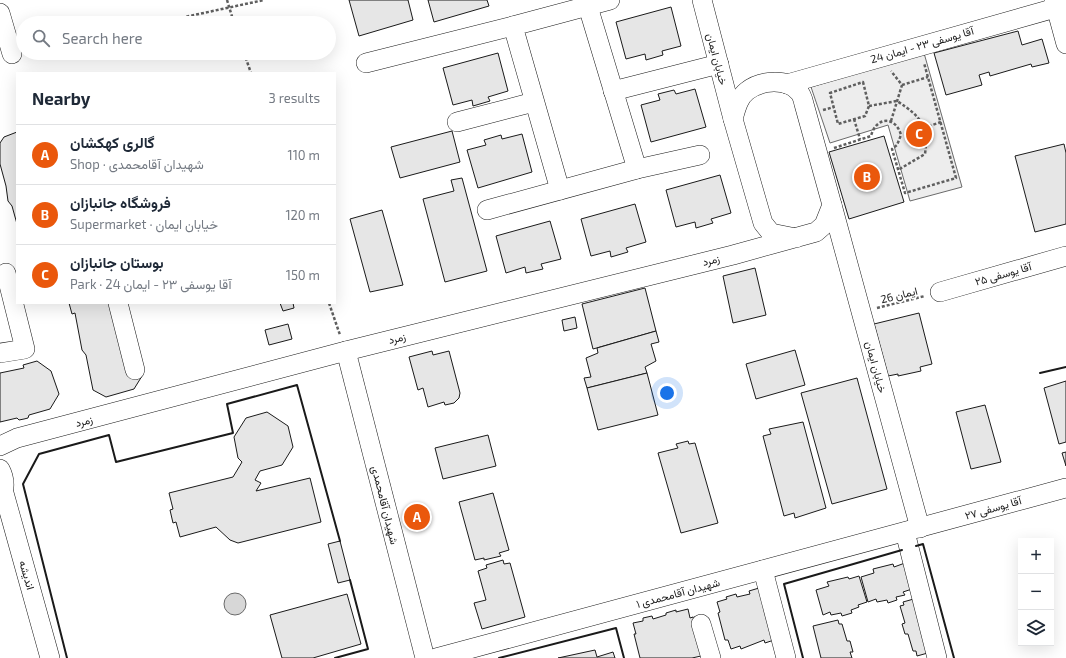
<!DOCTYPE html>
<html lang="en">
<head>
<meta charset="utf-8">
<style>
	body { margin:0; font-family:"Exo 2",Vazirmatn,sans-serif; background:#f6f6f7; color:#1f2937 }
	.controls { position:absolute; right:12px; bottom:12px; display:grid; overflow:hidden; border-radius:0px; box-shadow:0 4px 16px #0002 }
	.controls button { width:36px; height:36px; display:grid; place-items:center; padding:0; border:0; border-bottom:1px solid #e0e1e3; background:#fff; color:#1f2937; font:20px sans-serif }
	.you { position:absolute; left:667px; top:393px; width:14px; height:14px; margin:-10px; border:3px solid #fff; border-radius:50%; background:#1a73e8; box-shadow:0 0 0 6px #1a73e833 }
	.badge { display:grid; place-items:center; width:26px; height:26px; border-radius:50%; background:#ea580c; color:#fff; font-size:13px; font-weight:700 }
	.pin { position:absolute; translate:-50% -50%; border:2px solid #fff; box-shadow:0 1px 4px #0006 }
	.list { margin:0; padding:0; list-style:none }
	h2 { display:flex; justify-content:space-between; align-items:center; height:52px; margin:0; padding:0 16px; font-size:17px }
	h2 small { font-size:13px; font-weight:400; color:#747a83 }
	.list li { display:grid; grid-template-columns:26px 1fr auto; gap:12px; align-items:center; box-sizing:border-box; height:60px; padding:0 16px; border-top:1px solid #e0e1e3 }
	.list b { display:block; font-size:15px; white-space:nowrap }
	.list p { margin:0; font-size:13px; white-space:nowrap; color:#747a83 }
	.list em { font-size:13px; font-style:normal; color:#747a83 }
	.icon { flex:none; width:22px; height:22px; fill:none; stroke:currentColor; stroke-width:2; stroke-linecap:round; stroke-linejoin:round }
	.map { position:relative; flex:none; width:1066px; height:658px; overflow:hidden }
	.search { position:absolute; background:#fff; box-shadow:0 4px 16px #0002; left:16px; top:16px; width:320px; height:44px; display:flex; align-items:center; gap:10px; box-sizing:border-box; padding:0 14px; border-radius:22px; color:#747a83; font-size:15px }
	.panel { position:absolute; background:#fff; box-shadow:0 4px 16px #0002; left:16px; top:72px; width:320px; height:232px; border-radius:0px }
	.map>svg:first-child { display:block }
</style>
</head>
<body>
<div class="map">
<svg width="1066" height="658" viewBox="0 0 1066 658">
	<rect width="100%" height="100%" fill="#fff"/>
	<polygon fill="#ededed" stroke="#6a6a6a" points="924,53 962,187 910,201 888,125 830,143 811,87"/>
	<circle fill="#d7d7d7" stroke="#6a6a6a" cx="235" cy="604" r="11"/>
	<g fill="#e6e6e6" stroke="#1a1a1a">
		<polygon points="349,0 408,0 413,20 359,36"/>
		<polygon points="428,0 487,0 489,6 434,22"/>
		<polygon points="671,7 681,46 662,51 663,55 646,60 645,54 626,59 616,22"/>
		<polygon points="1018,31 1022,45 1042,39 1049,63 1032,67 1031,64 990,76 989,72 979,75 982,85 946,95 934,53"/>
		<polygon points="498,53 508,91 488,97 490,101 473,106 472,100 453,105 443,68"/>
		<polygon points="695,89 706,127 651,142 641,105 660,100 658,94 674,90 676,94"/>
		<polygon points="452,131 460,162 400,178 391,147"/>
		<polygon points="17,132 17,224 12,206 8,201 6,186 0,164 0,143 4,137"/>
		<polygon points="522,134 532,172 478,188 467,150 486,145 484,140 501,135 502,139"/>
		<polygon points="884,136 904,202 849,219 829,152"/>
		<polygon points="1064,144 1066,153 1066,224 1035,232 1015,156"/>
		<polygon points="720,175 731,213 711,219 713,223 696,228 695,222 676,227 666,190"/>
		<polygon points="462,178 487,271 445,282 423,199 454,191 451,180"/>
		<polygon points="635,204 646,242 626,248 628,252 611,257 610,251 591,256 581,219"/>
		<polygon points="382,210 403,285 370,292 350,219"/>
		<polygon points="550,221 561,259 541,264 543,269 526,273 525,267 506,273 496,236"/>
		<polygon points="755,268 766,315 733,323 723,276"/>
		<polygon points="645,288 656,331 593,349 582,304"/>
		<polygon points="69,303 121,303 142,376 134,389 106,397 93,390 86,355 82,350 75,313 72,314"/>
		<polygon points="280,303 293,303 294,308 283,311"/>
		<polygon points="919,313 932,364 920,367 921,371 898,376 898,374 888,376 874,324"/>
		<polygon points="575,317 577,328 564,331 562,320"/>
		<polygon points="288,324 292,339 269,345 265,330"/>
		<polygon points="656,331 659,342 651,344 656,361 645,367 647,373 587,388 584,378 591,377 586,358 598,353 597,348"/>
		<polygon points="795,350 805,385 756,399 746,364"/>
		<polygon points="432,351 433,355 449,351 460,393 459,398 454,403 445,405 444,402 428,407 423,388 418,390 409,357"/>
		<polygon points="37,361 51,371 59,394 50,409 29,415 28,418 24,419 19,420 17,418 0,422 0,373 24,368 23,365"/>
		<polygon points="647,373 658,415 598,430 587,388"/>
		<polygon points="857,378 887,489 832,504 801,393"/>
		<polygon points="1066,381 1066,442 1059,444 1044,388"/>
		<polygon points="985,405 1001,462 971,469 956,412"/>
		<polygon points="267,412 288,426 293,447 282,465 260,471 255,480 261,483 256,491 310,478 321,522 238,543 230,540 216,527 180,537 176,522 173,523 170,510 173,509 169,493 233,477 242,462 238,458 234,437 246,418"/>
		<polygon points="803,422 826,508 795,518 794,513 784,516 763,436 771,434 769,429"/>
		<polygon points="488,435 496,466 443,479 435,448"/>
		<polygon points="688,441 689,444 695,443 718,523 681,533 658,453 678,448 676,444"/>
		<polygon points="1066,452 1066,466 1062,453"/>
		<polygon points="493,493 509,550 499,553 501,556 484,560 484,558 475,560 459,502"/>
		<polygon points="340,541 350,580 338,583 328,544"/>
		<polygon points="503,560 504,564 510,563 525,617 482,629 474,603 486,600 478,571 487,568 486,565"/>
		<polygon points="905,563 912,589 903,592 905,595 896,597 897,600 888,603 887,600 877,602 876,599 868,602 861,577 874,573 873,569 893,564 894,567"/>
		<polygon points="859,576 867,602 858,605 859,607 851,610 852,613 842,616 841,613 831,615 830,612 823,615 816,590 829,586 827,582 848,577 849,579"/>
		<polygon points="759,588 774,640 765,643 764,640 741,649 740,646 731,649 728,640 725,640 718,613 720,612 717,602 727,599 726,597 736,594 737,597 750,594 749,591"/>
		<polygon points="347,594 361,644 313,658 282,658 270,615"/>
		<polygon points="928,595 942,649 917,656 916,651 913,651 908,634 905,634 902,624 905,623 900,606 904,605 903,602"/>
		<polygon points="688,609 690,618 693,617 701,648 701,656 692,658 640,658 634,634 636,634 633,623 643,621 643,618 652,616 653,619 666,615 666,613 676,610 676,612"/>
		<polygon points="838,620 839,624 842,624 847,641 850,641 853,652 850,652 852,658 821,658 813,626"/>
		<polygon points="595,650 597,657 613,652 615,658 558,658"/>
	</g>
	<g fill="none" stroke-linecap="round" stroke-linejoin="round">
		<defs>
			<g id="minor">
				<polyline points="586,0 637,169"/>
				<polyline points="702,0 733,119"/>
				<polyline points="1054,0 1066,44"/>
				<polyline points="0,13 12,54"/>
				<polyline points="366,63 513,26"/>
				<polyline points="787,84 1066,5"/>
				<polyline points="613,91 719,64"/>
				<polyline points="457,122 534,102"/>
				<polyline points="560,190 513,26 610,0"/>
				<polyline points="832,205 920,528"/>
				<polyline points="487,210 637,169 700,155"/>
				<polyline points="940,292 1066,256"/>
				<polyline points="118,303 135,370"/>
				<polyline points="346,351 425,658"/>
				<polyline points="0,353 25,349 6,273"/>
				<path d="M0,446L17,438L346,351L733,255L816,232L824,225L832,205L804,104C803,100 802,95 799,92C787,78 761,80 747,91C738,98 736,109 733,119L763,223L771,233L796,238"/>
				<path d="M0,469C6,480 5,491 0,502"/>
				<polyline points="4,493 50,658"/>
				<polyline points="905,532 937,658"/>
				<polyline points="763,570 786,658"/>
				<polyline points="701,624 711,658"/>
				<polyline points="436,658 1066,488"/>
			</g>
		</defs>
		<use href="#minor" stroke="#1a1a1a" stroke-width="20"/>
		<g stroke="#5f5f5f" stroke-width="2.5" stroke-dasharray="3 2" stroke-linecap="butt">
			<polyline points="227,0 234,23"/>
			<polyline points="157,23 264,0"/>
			<polyline points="244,53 251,73"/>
			<polygon points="863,82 869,106 865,116 838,124 830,93"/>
			<polyline points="902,85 928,77"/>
			<path d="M869,106L897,101C920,116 929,125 925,154L898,170"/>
			<polyline points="823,110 834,107"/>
			<polyline points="854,119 860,139"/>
			<polyline points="891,121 902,85 891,71"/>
			<polyline points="924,128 941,122"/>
			<path d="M834,148L871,136C876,116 896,116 901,135L897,145L892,149L905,193L956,178L924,63"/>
			<polyline points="329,303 340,335"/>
			<polyline points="877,308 925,296"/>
		</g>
		<use href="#minor" stroke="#fff" stroke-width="19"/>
		<g stroke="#1a1a1a" stroke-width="2">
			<polyline points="1040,373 1066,367"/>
			<polyline points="916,546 923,544 954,658"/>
			<polyline points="67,658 23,484 39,454 109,435 116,462 233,433 227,404 297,385 340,541"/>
			<polyline points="335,658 368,649 350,580"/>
			<polyline points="499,658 616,628 624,658"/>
			<polyline points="803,658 784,584 902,550"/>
		</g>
	</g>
	<g text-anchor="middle" stroke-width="3" stroke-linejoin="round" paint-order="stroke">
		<g font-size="11" fill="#1a1a1a" stroke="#fff">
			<text transform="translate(922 45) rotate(-16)" y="4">آقا یوسفی ۲۳ - ایمان 24</text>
			<text transform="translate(717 59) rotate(75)" y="4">خیابان ایمان</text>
			<text transform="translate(711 260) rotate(-14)" y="4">زمرد</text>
			<text transform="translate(1003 274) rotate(-16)" y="4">آقا یوسفی ۲۵</text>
			<text transform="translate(899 295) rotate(-14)" y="4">ایمان 26</text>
			<text transform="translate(397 338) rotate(-14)" y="4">زمرد</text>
			<text transform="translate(876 367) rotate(75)" y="4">خیابان ایمان</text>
			<text transform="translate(84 421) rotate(-15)" y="4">زمرد</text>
			<text transform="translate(385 505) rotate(76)" y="4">شهیدان آقامحمدی</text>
			<text transform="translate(993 508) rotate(-16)" y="4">آقا یوسفی ۲۷</text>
			<text transform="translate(27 575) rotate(74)" y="4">انديشه</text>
			<text transform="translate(678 593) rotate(-15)" y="4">شهیدان آقامحمدی ۱</text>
		</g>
	</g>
</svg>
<div class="controls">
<button>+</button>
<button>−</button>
<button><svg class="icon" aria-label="layers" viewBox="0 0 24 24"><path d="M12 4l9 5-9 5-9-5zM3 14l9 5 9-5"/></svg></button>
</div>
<div class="you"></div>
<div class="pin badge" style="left:417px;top:517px">A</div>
<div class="pin badge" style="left:867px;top:177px">B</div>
<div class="pin badge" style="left:919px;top:134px">C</div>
<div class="search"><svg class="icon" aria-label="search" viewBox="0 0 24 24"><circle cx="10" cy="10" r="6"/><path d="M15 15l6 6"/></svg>Search here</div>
<section class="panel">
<h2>Nearby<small>3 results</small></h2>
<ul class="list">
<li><span class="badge">A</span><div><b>گالری کهکشان</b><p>Shop · شهیدان آقامحمدی</p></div><em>110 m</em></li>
<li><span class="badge">B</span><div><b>فروشگاه جانبازان</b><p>Supermarket · خیابان ایمان</p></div><em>120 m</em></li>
<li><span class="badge">C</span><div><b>بوستان جانبازان</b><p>Park · آقا یوسفی ۲۳ - ایمان 24</p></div><em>150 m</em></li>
</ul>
</section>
</div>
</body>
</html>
